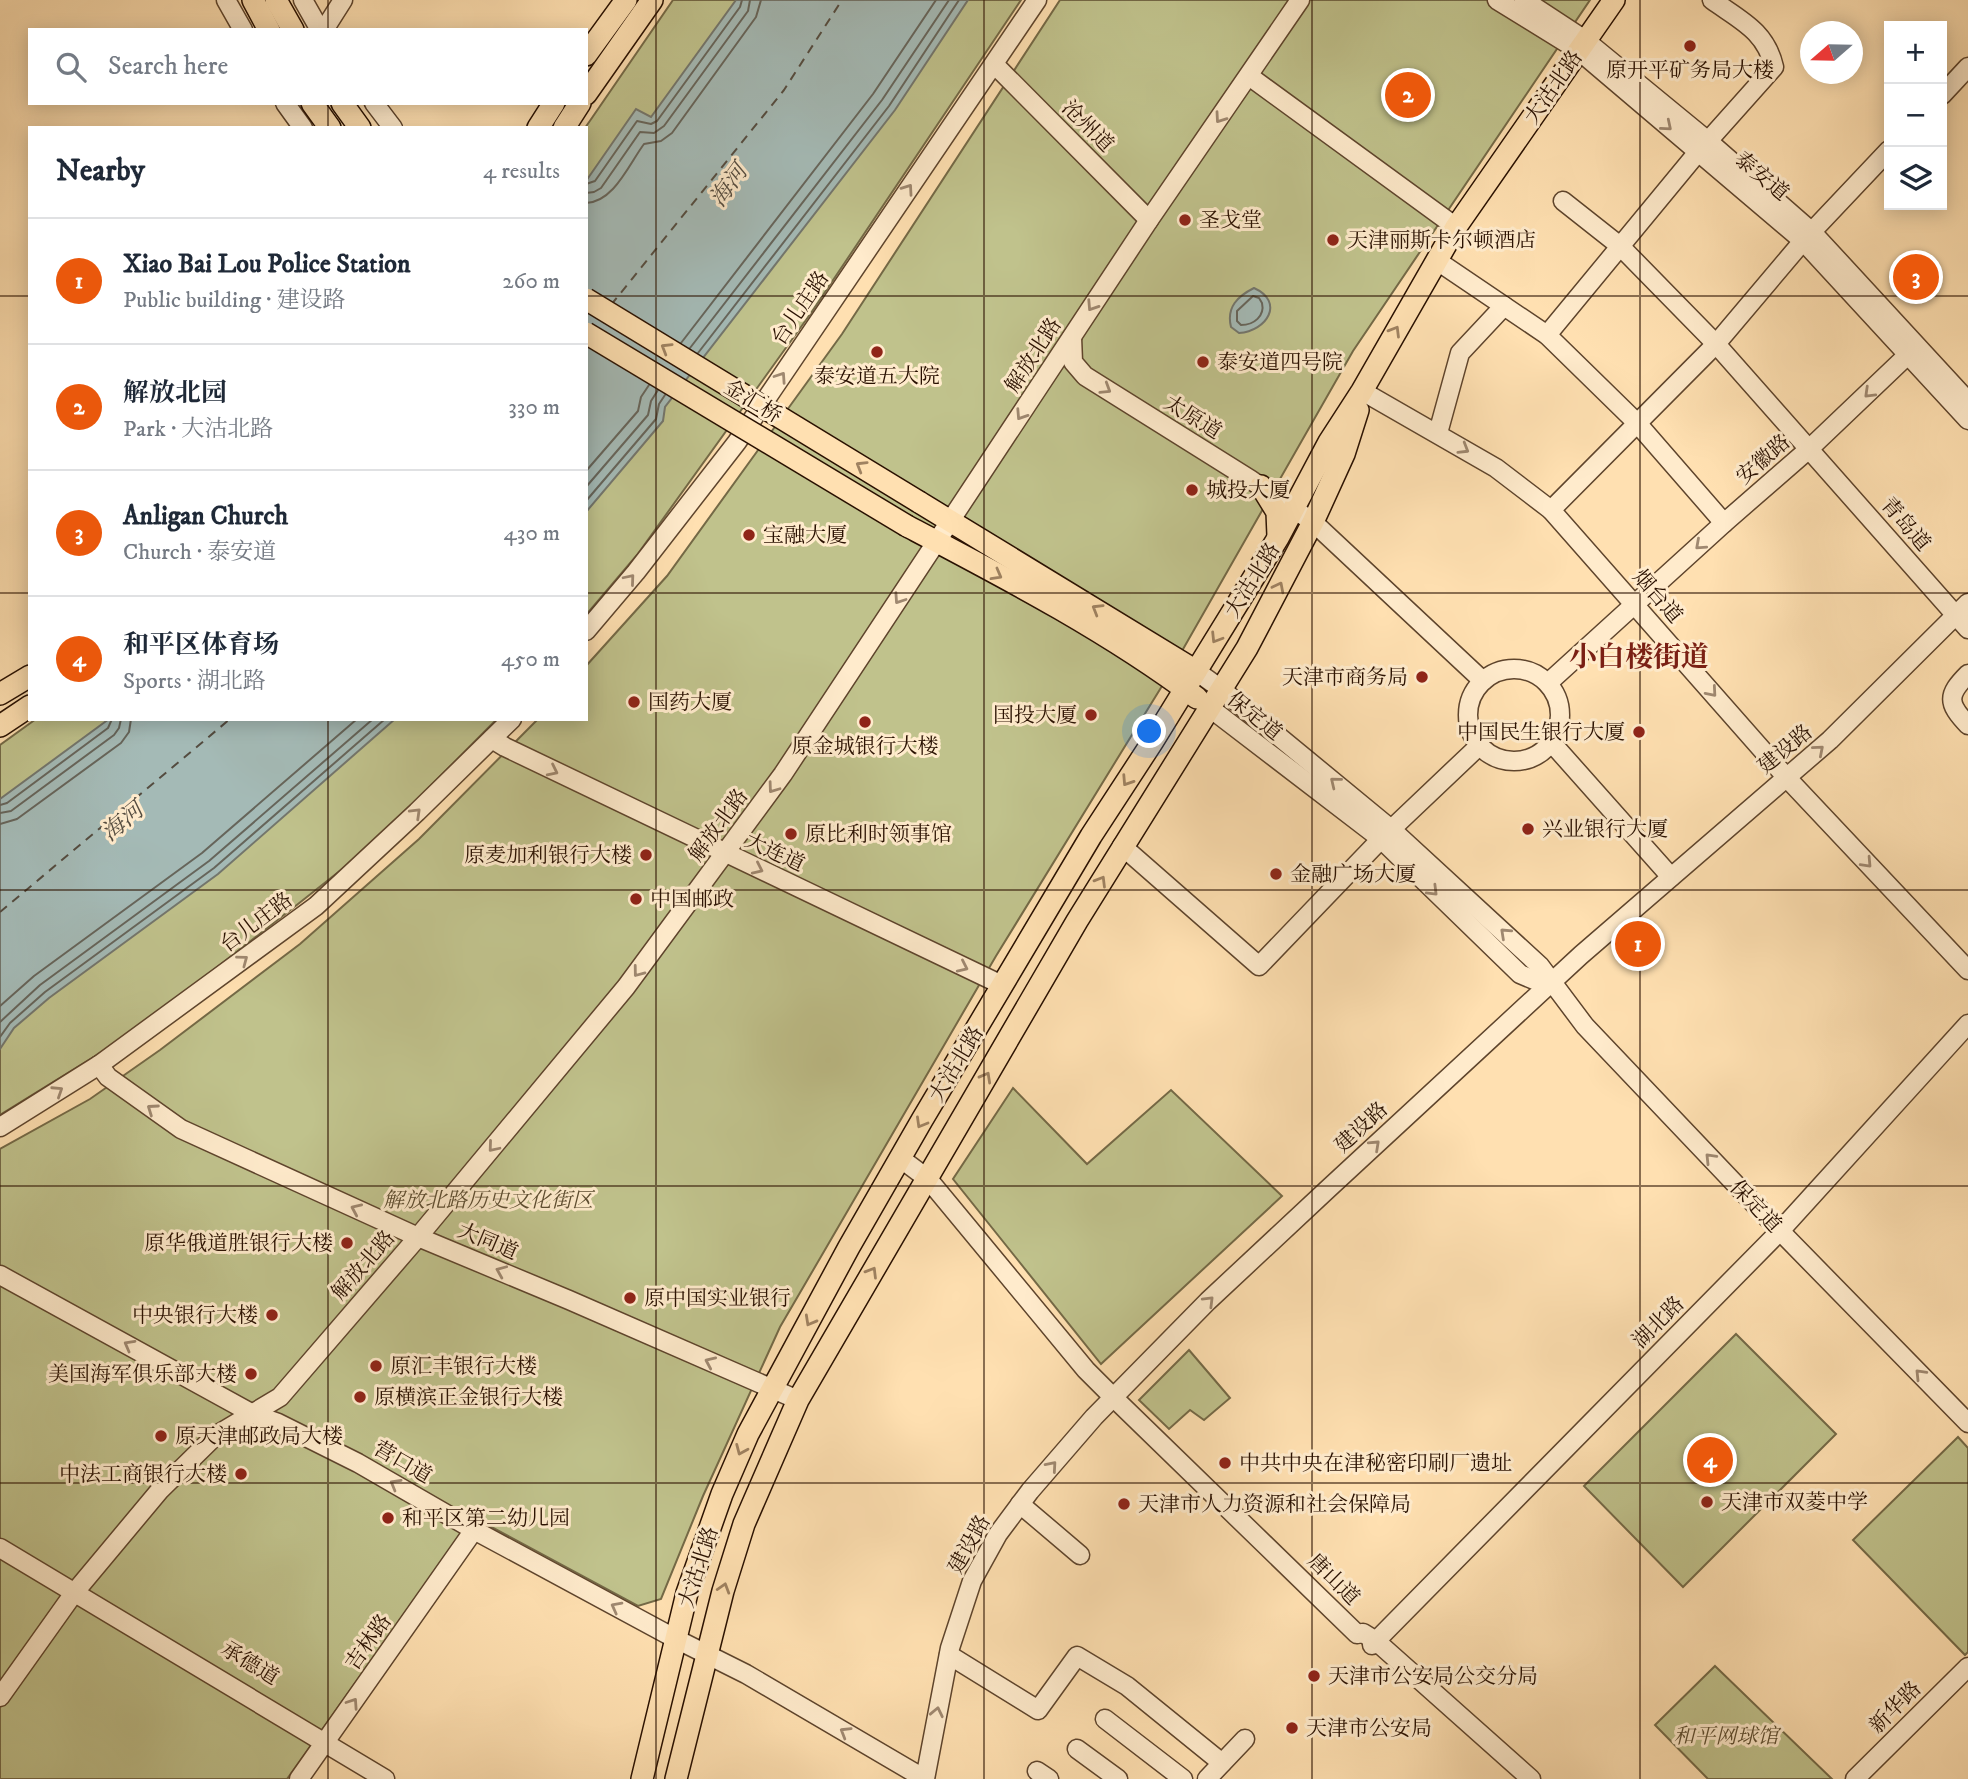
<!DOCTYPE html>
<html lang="en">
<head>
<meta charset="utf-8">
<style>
	body { margin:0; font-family:"IM FELL DW Pica","Noto Serif SC",serif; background:#f6f6f7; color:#1f2937 }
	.controls { position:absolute; right:21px; top:21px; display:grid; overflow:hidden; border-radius:0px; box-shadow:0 4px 18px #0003 }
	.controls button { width:63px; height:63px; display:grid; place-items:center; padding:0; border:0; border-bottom:2px solid #e0e1e3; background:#fff; color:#1f2937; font:35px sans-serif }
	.compass { position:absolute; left:1800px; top:21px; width:63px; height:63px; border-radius:50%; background:#fff; box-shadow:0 4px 18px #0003; rotate:250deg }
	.you { position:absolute; left:1150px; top:732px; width:24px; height:24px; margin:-18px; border:5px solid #fff; border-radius:50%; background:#1a73e8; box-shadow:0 0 0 10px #1a73e833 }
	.badge { display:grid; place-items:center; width:46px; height:46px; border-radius:50%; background:#ea580c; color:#fff; font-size:23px; font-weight:700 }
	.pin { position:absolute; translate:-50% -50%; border:4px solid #fff; box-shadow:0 2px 7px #0006 }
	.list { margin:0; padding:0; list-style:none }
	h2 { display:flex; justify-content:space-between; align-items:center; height:91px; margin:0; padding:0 28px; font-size:30px }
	h2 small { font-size:23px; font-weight:400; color:#747a83 }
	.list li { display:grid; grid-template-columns:46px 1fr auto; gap:21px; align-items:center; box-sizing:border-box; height:126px; padding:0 28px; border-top:2px solid #e0e1e3 }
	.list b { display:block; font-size:26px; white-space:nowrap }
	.list p { margin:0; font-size:23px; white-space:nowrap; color:#747a83 }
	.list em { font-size:23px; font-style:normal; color:#747a83 }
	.icon { flex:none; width:38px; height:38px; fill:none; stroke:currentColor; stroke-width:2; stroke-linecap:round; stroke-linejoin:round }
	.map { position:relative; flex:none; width:1968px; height:1779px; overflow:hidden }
	.search { position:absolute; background:#fff; box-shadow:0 4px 18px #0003; left:28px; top:28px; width:560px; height:77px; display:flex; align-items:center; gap:18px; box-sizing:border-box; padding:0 24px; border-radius:0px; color:#747a83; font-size:26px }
	.panel { position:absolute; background:#fff; box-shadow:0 4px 18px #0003; left:28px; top:126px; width:560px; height:595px; border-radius:0px }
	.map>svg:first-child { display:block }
</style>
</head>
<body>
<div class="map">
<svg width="1968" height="1779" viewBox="0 0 1968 1779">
	<rect width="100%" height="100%" fill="#ffe0b1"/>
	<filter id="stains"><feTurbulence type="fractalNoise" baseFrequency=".00286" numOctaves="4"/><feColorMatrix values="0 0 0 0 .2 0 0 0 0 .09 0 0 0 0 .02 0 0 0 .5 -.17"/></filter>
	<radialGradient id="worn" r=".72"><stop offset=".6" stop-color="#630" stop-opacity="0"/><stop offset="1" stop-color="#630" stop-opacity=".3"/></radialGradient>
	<g fill="#c0c28c" stroke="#746946" stroke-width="2">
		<polygon points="673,0 1021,0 811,313 637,555 586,615 585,128"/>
		<polygon points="1060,0 1590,0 1353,351 1162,686 996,956 780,1327 703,1496 661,1599 638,1606 473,1517 287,1779 0,1779 0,1149 90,1099 160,1050 300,944 419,839 538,719 586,719 586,666 667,576 842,334"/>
		<polygon points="36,719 497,719 370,847 298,904 134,1032 0,1115 0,745"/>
		<polygon points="1013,1088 1087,1164 1171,1090 1282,1196 1101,1364 953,1179"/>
		<polygon points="1736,1334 1836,1434 1683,1587 1584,1486"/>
		<polygon points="1189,1350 1230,1398 1204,1420 1190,1410 1169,1429 1139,1400"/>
		<polygon points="1958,1437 1968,1448 1968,1652 1965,1655 1853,1540"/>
		<polygon points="1715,1666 1832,1779 1708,1779 1655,1725"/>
	</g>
	<g fill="#a4bab6" stroke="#73766d" stroke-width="2">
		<polygon points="736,0 968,0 895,110 665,407 663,421 586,512 586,181 636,109 651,117"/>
		<path d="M1254,288C1285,302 1267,331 1239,333L1231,327C1226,307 1238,296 1254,288Z"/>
		<polygon points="109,719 395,719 218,874 49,998 14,1028 0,1049 0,799"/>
	</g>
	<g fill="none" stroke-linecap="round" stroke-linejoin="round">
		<g stroke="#66655b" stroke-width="2">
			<polyline points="586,184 595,181 637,121 651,124 657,121 740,7 742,0"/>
			<polyline points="586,193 594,192 601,188 640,132 654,133 664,126 748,11 750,0"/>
			<path d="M586,203C614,202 629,164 644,144L661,141L672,133L756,17L761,0"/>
			<path d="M1253,296L1259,298L1262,303C1265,316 1254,325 1241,325L1237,321V311Z"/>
			<polyline points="681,343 873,94 936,0"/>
			<polyline points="690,348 882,100 949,0"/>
			<polyline points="698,353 889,106 959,0"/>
			<polyline points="586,471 638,411 641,397 649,385"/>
			<polyline points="586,487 648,415 651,401 658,390"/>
			<polyline points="586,501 656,419 659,404 665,395"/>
			<polyline points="0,805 7,803 108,728 112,719"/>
			<polyline points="0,813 11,811 114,735 119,728 121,719"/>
			<polyline points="0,824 17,819 121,743 129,732 131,719"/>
			<polyline points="0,1006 34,976 202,853 357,719"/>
			<polyline points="0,1022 40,985 209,861 373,719"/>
			<polyline points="0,1037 10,1023 45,992 214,868 385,719"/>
		</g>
		<g stroke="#544c40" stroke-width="2" stroke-dasharray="9 7" stroke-linecap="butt">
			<polyline points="611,305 784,90 842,0"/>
			<polyline points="0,912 230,719"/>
		</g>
		<defs>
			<g id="minor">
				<polyline points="226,0 243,30"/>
				<polyline points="303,0 320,30"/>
				<polyline points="1497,0 1578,50 1803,241 1968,420"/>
				<polyline points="1524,0 1585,40 1708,141 1812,232 1966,399"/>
				<polyline points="324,30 343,0"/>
				<polyline points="995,65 1149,220"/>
				<polyline points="1249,76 1456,227"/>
				<polyline points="1942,95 1968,67"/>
				<polyline points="285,103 303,128"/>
				<polyline points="374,103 393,128"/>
				<path d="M1708,141L1774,67C1766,31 1740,20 1712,0"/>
				<polyline points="1563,201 1620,246 1716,344 1968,629"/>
				<polyline points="1436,260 1547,335 1637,423 1724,523"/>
				<polyline points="1547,335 1698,152"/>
				<polyline points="1072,337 1073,362 1085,376 1251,480 1313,522 1483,681"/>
				<polyline points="1362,391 1496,468 1551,510 1787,778 1968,970"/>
				<polyline points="1438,433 1460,353 1504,306"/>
				<polyline points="1551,510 1716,344 1803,241 1889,150"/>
				<polyline points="586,631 636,572 737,442 1037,0"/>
				<circle cx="1514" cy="715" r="46"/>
				<polyline points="1196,671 1221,689 1391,829 1540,966 1585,1026 1780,1231 1968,1423"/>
				<path d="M1968,674C1947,695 1947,703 1968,725"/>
				<polyline points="1548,683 1724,523 1809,449 1915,348"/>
				<polyline points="1210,708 1381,839 1520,974 1539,982 1552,982"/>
				<polyline points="492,739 505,747 1002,985"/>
				<polyline points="1551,742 1671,877"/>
				<polyline points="1122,846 1259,966 1381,839 1480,745"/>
				<polyline points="99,1065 108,1077 181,1129 418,1237 569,1300 798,1400"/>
				<polyline points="0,1127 99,1065 316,906 417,812 512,719"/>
				<polyline points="900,1158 928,1179 1086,1370 1114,1398 1357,1634 1363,1633 1376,1641 1531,1779"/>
				<polyline points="0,1275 253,1414 278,1423 358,1463 474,1530 676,1639 746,1674 925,1779 950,1648 972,1581 998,1534 1030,1491 1094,1417 1208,1301 1329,1188 1581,955 1830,740 1968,603"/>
				<polyline points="1020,1504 1080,1555"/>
				<polyline points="0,1548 385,1779"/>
				<polyline points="1372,1645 1780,1231 1968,1024"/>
				<polyline points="949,1655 1038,1710 1077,1656 1127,1686 1222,1763"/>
				<polyline points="0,1697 74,1593 160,1490 215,1436 280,1397 418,1237 626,987 783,774 1149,220 1300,0"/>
				<polyline points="1105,1719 1183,1779"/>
				<polyline points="1077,1749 1118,1779"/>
				<polyline points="1037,1771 1049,1779"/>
				<polyline points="299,1779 474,1530"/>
				<polyline points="1207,1779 1245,1739"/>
				<polyline points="1855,1779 1968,1667"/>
			</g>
			<g id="major">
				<polyline points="253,0 269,30"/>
				<polyline points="276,0 293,30"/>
				<polyline points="586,55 626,0"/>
				<polyline points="586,94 652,0"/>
				<polyline points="312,103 330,128"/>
				<polyline points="342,103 360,128"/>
				<polyline points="538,128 554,103"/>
				<polyline points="564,128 580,103"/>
				<polyline points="1261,486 1277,512 1278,536"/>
				<polyline points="919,502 1196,671"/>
				<path d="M907,526C1004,577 1108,631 1197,698"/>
				<polyline points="0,694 30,676"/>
				<polyline points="0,726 30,706"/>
				<polyline points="642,1779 687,1593 722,1494 748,1434 849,1247 922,1120 1091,836 1153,741 1278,538 1329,442 1362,391 1456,227 1614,0"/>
				<polyline points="676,1779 723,1591 744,1524 798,1400 1077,921 1247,648 1313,522 1344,454 1358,410"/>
			</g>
		</defs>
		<use href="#minor" stroke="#5e442c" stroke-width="21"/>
		<use href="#major" stroke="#291000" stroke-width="24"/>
		<use href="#minor" stroke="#ffebcc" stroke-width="18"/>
		<use href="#major" stroke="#ffe0b1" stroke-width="21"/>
		<defs>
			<g id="major-bridge">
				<polyline points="586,299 919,502"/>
				<polyline points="586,333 907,526"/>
			</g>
		</defs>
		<use href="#major-bridge" stroke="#291000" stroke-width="24" stroke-linecap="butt"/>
		<use href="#major-bridge" stroke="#ffe0b1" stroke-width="21"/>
	</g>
	<defs><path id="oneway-chevron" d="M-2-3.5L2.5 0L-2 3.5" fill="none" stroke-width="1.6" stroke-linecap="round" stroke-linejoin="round" transform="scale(1.75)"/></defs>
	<g stroke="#9f8870">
		<use href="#oneway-chevron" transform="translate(1220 118) rotate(125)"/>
		<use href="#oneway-chevron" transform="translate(1667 126) rotate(40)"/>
		<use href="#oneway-chevron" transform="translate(908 189) rotate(-55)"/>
		<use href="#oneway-chevron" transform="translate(1092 306) rotate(123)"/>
		<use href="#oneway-chevron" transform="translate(781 377) rotate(-56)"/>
		<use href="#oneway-chevron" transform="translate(1106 389) rotate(32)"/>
		<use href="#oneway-chevron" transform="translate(1869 393) rotate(136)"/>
		<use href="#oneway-chevron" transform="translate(1021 415) rotate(123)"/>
		<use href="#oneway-chevron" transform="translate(1464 449) rotate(31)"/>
		<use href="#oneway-chevron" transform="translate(1700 545) rotate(138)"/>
		<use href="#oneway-chevron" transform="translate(630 579) rotate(-50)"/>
		<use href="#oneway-chevron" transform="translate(899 599) rotate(124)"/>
		<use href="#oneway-chevron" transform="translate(1712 692) rotate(49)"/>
		<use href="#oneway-chevron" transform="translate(1819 750) rotate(-41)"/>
		<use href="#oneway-chevron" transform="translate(553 771) rotate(26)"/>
		<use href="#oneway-chevron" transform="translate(1335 782) rotate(-141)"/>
		<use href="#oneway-chevron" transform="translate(773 788) rotate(126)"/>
		<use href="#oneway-chevron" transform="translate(416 813) rotate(-44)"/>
		<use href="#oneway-chevron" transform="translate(1867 863) rotate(47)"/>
		<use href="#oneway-chevron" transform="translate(758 869) rotate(25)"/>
		<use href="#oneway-chevron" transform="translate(1433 891) rotate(45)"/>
		<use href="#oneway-chevron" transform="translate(1505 933) rotate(-137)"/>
		<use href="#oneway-chevron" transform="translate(243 960) rotate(-37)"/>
		<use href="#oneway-chevron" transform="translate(963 967) rotate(25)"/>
		<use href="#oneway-chevron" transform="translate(638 972) rotate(127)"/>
		<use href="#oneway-chevron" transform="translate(58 1091) rotate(-33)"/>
		<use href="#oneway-chevron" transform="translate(152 1109) rotate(-145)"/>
		<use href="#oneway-chevron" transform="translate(1375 1145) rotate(-43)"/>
		<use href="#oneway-chevron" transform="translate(493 1147) rotate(130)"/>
		<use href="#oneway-chevron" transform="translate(1710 1158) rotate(-134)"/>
		<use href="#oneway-chevron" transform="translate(356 1209) rotate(-156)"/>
		<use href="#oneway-chevron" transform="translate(501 1271) rotate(-157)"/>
		<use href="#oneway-chevron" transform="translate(1209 1301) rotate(-45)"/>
		<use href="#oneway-chevron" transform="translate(129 1345) rotate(-151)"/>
		<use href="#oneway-chevron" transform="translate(710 1362) rotate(-156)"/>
		<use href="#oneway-chevron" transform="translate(1920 1374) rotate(-134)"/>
		<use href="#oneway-chevron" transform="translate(1052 1466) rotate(-49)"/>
		<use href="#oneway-chevron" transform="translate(395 1484) rotate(-150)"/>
		<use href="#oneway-chevron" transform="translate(616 1607) rotate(-152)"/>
		<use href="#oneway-chevron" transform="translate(353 1703) rotate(-56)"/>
		<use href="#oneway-chevron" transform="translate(937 1712) rotate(-78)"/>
		<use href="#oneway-chevron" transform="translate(845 1732) rotate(-149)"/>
	</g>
	<g stroke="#9f8261">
		<use href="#oneway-chevron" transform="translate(1395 331) rotate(-59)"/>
		<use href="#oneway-chevron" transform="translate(666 348) rotate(-149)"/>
		<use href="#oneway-chevron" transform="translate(861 466) rotate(-149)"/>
		<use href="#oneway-chevron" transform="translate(997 575) rotate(29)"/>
		<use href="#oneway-chevron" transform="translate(1279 587) rotate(-63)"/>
		<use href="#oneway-chevron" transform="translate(1097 609) rotate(-149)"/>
		<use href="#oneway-chevron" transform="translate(1216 638) rotate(122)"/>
		<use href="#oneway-chevron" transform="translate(1127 781) rotate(123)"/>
		<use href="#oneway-chevron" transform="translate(1101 881) rotate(-59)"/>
		<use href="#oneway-chevron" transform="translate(986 1077) rotate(-61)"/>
		<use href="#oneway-chevron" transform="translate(921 1123) rotate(120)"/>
		<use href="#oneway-chevron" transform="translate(872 1272) rotate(-59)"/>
		<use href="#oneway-chevron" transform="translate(810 1321) rotate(119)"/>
		<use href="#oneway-chevron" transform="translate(741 1450) rotate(113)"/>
		<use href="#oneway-chevron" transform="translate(724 1588) rotate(-73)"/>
	</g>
	<path fill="none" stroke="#291000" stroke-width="2" stroke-opacity="0.55" d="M328,0V30M656,0V1779M984,0V1779M1312,0V1779M1640,0V1779M328,103V128M0,296H30M586,296H1968M0,593H30M586,593H1968M328,719V1779M0,890H1968M0,1186H1968M0,1483H1968"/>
	<g fill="#8f2418" stroke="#ffebcc" stroke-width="2.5">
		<circle cx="1690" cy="46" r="7"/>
		<circle cx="1185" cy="220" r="7"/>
		<circle cx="1333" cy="240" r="7"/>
		<circle cx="877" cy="352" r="7"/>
		<circle cx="1203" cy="362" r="7"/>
		<circle cx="1192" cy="490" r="7"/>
		<circle cx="749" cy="535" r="7"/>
		<circle cx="1422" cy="677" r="7"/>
		<circle cx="634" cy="702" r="7"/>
		<circle cx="1091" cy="715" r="7"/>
		<circle cx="865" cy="722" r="7"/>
		<circle cx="1639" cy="732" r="7"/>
		<circle cx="1528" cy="829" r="7"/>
		<circle cx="791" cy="834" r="7"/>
		<circle cx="646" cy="855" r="7"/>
		<circle cx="1276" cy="874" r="7"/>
		<circle cx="636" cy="899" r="7"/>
		<circle cx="347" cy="1243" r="7"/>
		<circle cx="630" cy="1298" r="7"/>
		<circle cx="272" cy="1315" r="7"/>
		<circle cx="376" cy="1366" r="7"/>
		<circle cx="251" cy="1374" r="7"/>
		<circle cx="360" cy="1397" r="7"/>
		<circle cx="161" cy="1436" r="7"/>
		<circle cx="1225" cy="1463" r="7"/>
		<circle cx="241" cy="1474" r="7"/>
		<circle cx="1707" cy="1502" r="7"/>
		<circle cx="1124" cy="1504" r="7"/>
		<circle cx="388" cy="1518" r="7"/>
		<circle cx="1314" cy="1676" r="7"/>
		<circle cx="1292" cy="1728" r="7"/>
	</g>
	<g text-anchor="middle" stroke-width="6" stroke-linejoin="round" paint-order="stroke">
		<g font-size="21" fill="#291000" stroke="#ffebcc" text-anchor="start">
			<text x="1690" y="77" text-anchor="middle">原开平矿务局大楼</text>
			<text x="1199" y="227">圣戈堂</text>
			<text x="1347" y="247">天津丽斯卡尔顿酒店</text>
			<text x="1217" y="369">泰安道四号院</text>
			<text x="877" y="383" text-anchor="middle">泰安道五大院</text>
			<text x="1206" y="497">城投大厦</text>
			<text x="763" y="542">宝融大厦</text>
			<text x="1408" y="684" text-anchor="end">天津市商务局</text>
			<text x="648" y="709">国药大厦</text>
			<text x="1077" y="722" text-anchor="end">国投大厦</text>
			<text x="1625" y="739" text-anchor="end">中国民生银行大厦</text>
			<text x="865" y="753" text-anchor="middle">原金城银行大楼</text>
			<text x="1542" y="836">兴业银行大厦</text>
			<text x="805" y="841">原比利时领事馆</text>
			<text x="632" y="862" text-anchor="end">原麦加利银行大楼</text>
			<text x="1290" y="881">金融广场大厦</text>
			<text x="650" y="906">中国邮政</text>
			<text x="333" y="1250" text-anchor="end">原华俄道胜银行大楼</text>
			<text x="644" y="1305">原中国实业银行</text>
			<text x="258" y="1322" text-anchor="end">中央银行大楼</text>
			<text x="390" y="1373">原汇丰银行大楼</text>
			<text x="237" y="1381" text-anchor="end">美国海军俱乐部大楼</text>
			<text x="374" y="1404">原横滨正金银行大楼</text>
			<text x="175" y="1443">原天津邮政局大楼</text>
			<text x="1239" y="1470">中共中央在津秘密印刷厂遗址</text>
			<text x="227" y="1481" text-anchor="end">中法工商银行大楼</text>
			<text x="1721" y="1509">天津市双菱中学</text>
			<text x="1138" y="1511">天津市人力资源和社会保障局</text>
			<text x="402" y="1525">和平区第二幼儿园</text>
			<text x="1328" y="1683">天津市公安局公交分局</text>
			<text x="1306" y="1735">天津市公安局</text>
		</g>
		<g font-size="21" fill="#291000" stroke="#ffebcc">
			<text transform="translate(1553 87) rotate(-55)" y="7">大沽北路</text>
			<text transform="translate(1088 126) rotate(45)" y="7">沧州道</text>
			<text transform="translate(1762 176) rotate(40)" y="7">泰安道</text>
			<text transform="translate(800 308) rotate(-56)" y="7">台儿庄路</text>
			<text transform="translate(1033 355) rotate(-57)" y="7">解放北路</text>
			<text transform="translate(753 401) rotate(31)" y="7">金汇桥</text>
			<text transform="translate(1193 417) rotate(32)" y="7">太原道</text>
			<text transform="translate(1763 459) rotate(-41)" y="7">安徽路</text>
			<text transform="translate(1906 524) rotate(49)" y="7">青岛道</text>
			<text transform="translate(1252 580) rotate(-58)" y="7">大沽北路</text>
			<text transform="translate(1658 596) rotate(49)" y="7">烟台道</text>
			<text transform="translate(1255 716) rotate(39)" y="7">保定道</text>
			<text transform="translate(1785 749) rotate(-40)" y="7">建设路</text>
			<text transform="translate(718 825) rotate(-54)" y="7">解放北路</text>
			<text transform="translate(775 852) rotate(25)" y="7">大连道</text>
			<text transform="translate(256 922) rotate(-37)" y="7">台儿庄路</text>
			<text transform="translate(956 1064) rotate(-59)" y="7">大沽北路</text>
			<text transform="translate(1361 1127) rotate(-43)" y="7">建设路</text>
			<text transform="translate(1756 1206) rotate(46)" y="7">保定道</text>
			<text transform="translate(488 1241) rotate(23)" y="7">大同道</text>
			<text transform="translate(363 1265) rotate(-49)" y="7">解放北路</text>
			<text transform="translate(1658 1322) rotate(-45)" y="7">湖北路</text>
			<text transform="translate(403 1462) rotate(30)" y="7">营口道</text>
			<text transform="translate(969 1544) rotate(-61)" y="7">建设路</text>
			<text transform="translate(698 1567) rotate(-72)" y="7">大沽北路</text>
			<text transform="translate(1334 1579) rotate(45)" y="7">唐山道</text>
			<text transform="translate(368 1642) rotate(-55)" y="7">吉林路</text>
			<text transform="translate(250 1663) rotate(31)" y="7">承德道</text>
			<text transform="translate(1895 1707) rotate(-45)" y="7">新华路</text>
		</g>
		<g font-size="21" font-style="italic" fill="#5e4e31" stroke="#ffebcc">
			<text x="488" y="1207">解放北路历史文化街区</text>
			<text x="1726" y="1743">和平网球馆</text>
		</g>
		<g font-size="23" font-style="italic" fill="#544c40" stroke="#ffebcc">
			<text transform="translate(728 185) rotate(-54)" y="8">海河</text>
			<text transform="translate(122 821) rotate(-40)" y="8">海河</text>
		</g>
		<g font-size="28" font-weight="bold" fill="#7a1f14" stroke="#ffebcc">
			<text x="1639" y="666">小白楼街道</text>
		</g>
	</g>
	<rect width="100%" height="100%" filter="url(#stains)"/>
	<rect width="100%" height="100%" fill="url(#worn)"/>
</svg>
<div class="controls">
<button>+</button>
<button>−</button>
<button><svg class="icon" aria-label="layers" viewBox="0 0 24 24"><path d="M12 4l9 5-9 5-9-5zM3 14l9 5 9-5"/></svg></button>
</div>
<svg class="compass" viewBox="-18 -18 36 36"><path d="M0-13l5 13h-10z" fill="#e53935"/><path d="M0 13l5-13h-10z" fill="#747a83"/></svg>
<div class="you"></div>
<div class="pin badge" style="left:1638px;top:944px">1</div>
<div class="pin badge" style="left:1408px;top:95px">2</div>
<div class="pin badge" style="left:1916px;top:277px">3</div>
<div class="pin badge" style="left:1710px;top:1460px">4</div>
<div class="search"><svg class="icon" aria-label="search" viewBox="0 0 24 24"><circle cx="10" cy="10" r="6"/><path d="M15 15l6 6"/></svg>Search here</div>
<section class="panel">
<h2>Nearby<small>4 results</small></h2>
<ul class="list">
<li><span class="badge">1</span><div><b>Xiao Bai Lou Police Station</b><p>Public building · 建设路</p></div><em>260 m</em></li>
<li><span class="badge">2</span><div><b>解放北园</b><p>Park · 大沽北路</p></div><em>330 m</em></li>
<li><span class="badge">3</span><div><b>Anligan Church</b><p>Church · 泰安道</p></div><em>430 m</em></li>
<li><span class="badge">4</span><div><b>和平区体育场</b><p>Sports · 湖北路</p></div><em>450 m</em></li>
</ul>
</section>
</div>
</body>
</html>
